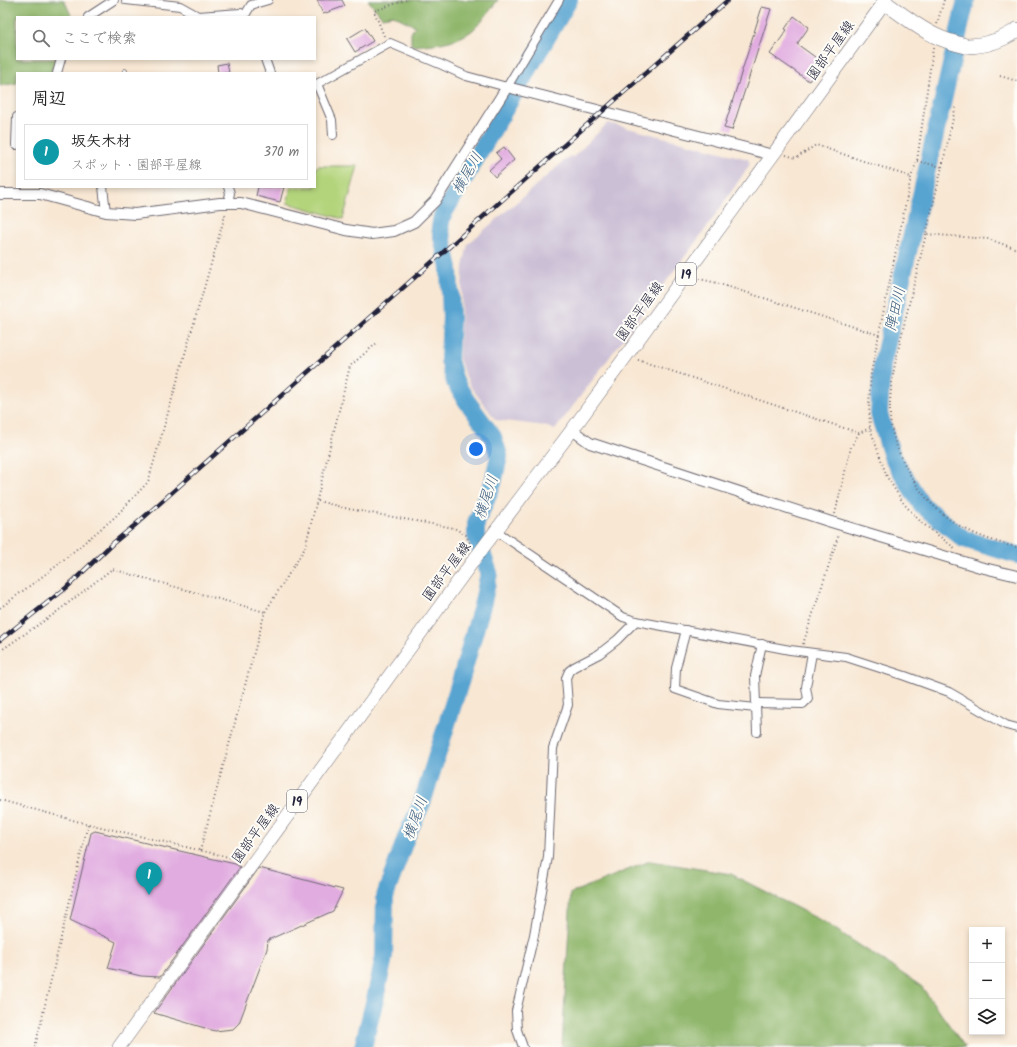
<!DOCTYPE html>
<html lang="ja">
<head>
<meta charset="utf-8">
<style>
	body { margin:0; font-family:Kalam,"Klee One",sans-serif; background:#f6f6f6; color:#222 }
	.controls { position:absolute; right:12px; bottom:12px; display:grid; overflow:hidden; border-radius:0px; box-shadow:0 2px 6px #0003 }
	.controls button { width:36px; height:36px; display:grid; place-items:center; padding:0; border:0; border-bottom:1px solid #e0e0e0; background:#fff; color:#222; font:20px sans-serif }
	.you { position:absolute; left:476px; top:449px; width:14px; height:14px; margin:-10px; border:3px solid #fff; border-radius:50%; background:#1a73e8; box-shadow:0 0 0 6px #1a73e833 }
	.badge { display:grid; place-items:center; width:26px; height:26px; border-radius:50%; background:#d1495b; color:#fff; font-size:13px; font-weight:700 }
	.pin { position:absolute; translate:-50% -33px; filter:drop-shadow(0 1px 2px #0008) }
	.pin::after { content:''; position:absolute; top:21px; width:14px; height:12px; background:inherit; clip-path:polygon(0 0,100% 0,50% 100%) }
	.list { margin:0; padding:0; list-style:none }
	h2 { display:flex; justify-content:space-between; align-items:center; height:52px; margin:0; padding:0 16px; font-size:17px }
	h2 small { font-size:13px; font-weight:400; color:#767676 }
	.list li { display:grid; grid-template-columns:26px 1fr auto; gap:12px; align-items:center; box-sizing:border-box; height:56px; margin:0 8px 8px; padding:0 8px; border:1px solid #e0e0e0; border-radius:0px }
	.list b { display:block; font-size:15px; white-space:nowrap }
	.list p { margin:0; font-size:13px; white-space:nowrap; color:#767676 }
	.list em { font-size:13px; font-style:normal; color:#767676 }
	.icon { flex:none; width:22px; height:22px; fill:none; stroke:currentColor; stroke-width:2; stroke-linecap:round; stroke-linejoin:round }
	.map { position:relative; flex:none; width:1017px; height:1047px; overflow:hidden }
	.search { position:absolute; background:#fff; box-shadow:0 2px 6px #0003; left:16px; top:16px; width:300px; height:44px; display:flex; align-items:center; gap:10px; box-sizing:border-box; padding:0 14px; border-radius:0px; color:#767676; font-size:15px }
	.panel { position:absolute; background:#fff; box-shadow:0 2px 6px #0003; left:16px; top:72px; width:300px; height:116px; border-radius:0px }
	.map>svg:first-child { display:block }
</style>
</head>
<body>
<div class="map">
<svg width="1017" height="1047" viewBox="0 0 1017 1047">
	<rect width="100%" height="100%" fill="#fdfcf7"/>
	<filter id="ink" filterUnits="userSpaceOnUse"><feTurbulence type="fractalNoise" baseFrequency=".025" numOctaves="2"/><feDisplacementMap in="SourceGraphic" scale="8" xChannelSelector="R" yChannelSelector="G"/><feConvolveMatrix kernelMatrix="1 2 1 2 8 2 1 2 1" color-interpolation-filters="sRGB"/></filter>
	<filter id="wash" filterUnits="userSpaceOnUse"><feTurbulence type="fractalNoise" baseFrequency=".012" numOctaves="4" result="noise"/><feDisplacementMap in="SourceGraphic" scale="16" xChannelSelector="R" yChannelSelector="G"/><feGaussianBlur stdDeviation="0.9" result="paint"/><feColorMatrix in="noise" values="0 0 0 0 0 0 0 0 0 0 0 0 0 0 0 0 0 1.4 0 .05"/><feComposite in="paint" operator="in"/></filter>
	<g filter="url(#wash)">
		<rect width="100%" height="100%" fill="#f8e7d3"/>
		<polygon fill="#cbbfd5" points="608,123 748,159 750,164 710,223 555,430 545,426 496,420 470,386 464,373 459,358 463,267 468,244 570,156 573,157"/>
		<polygon fill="#b4d47b" stroke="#6b7b5b" points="319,166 358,166 343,219 287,203 291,187 315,187 315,168"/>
		<g fill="#8fb66b" stroke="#586c53">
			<polygon points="0,0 64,0 72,17 17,17 17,59 57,59 51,73 17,73 17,83 0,86"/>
			<path d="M368,0H498C490,10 483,21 474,29C458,43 434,44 414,46L411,44V33L415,26L393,15L382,17Z"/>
			<polygon points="650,861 731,874 826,923 921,986 965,1047 562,1047 571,893"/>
		</g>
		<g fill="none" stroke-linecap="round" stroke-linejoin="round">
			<g stroke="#58a4d1" stroke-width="18">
				<polyline points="966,0 882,365 879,414 892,456 921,504 964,539 1017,555"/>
				<polyline points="363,1047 376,995 384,957 385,896 407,835 422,803 461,679 483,602 489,573 476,536 476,523 493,483 499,456 493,437 466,400 455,382 449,360 451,317 449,268 440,228 442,216 569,0"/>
			</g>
		</g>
		<g id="blocks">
			<g fill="#e1ace0">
				<polygon points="317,0 342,0 345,6 323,14"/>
				<polygon points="762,7 771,9 732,130 724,128"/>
				<polygon points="794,16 809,27 797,44 822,62 809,81 770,54 787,30 785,29"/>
				<polygon points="365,28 373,41 355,52 347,39"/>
				<polygon points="227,63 229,73 218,73 217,65"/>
				<polygon points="504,147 514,160 495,177 489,170 501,159 496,153"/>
				<polygon points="258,187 284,187 280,202 256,196"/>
				<polygon points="95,831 235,864 240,867 160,977 141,976 108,968 116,942 70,920 91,833"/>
				<polygon points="259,868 343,890 333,911 268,940 267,949 239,1023 233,1029 215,1031 154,1013"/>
			</g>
		</g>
	</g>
	<g filter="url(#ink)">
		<use href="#blocks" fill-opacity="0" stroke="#6d6770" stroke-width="1"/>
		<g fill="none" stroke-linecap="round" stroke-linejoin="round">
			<defs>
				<polyline id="service" points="125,71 125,73"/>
				<g id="minor">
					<polyline points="126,0 180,6 198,16 241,13 244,17"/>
					<polyline points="88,17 114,0"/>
					<polyline points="244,17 251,5 268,0"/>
					<polyline points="265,59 270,73"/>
					<polyline points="57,73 61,59"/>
					<polyline points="317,84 332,120 333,135"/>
					<polyline points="315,85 390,43 442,65 466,76 507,87 559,0"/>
					<polyline points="16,145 17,117"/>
					<polyline points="103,187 106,212"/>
					<polyline points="228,203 230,193 228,187"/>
					<polyline points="496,531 623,617 636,621 790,650 846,657 905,676 949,692 1006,725 1017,728"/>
					<polyline points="686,630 676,668 675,689 718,704 756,708"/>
					<polyline points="756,703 803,704 808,699 806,687 812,653"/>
					<polyline points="757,732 755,676 762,644"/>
					<polyline points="523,1047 517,1030 516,1011 534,935 548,857 553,748 568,705 566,678 569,671 574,667 599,654 617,640 636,621"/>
				</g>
				<g id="tertiary">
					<polyline points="0,194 40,194 106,212 135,214 220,203 241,203 346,230 372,234 394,231 414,222 435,201 507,87 773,155"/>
					<polyline points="572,430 590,443 828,521 980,567 1017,576"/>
				</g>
				<polyline id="primary" points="119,1047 473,561 572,430 886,0"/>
				<g id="motorway">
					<polyline points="884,2 915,24"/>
					<path d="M966,46C986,46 1001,41 1017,30"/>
				</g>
			</defs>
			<use href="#service" stroke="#6d6770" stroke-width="5.5"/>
			<use href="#minor" stroke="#6d6770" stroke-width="10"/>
			<use href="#tertiary" stroke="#6d6770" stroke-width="12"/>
			<use href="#primary" stroke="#6d6770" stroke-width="14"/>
			<use href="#motorway" stroke="#6d6770" stroke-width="16"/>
			<g stroke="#6d6770" stroke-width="2" stroke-dasharray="1 3" stroke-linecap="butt">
				<polyline points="937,24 944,0"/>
				<polyline points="384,36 374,11 406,0"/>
				<polyline points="933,48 917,161 911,177 871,373 869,403 870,428 887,477 904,504 922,523 956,549"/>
				<polyline points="1000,76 1017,81"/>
				<polyline points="786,155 796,158 816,145 911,177"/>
				<polyline points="917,161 942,167 926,234 988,239 1017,249"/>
				<polyline points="942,167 956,105"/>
				<path d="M926,234C919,264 911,295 904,325C897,355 889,384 890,415C890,429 897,449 903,461C927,512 963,535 1017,547"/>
				<polyline points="695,278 713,282 783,304 879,335"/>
				<polyline points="638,360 859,433"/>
				<polyline points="318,501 349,509 454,528 466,535 471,546"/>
				<polyline points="835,514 851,447 859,433 870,428"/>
				<polyline points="0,608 55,567 115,517 148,482 226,212"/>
				<polyline points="803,644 839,534"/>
				<polyline points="0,651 54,614 112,569 265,612"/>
				<polyline points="0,800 80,822 241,860"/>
				<polyline points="200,851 265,612 305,548 350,366 378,342"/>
				<polyline points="35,1047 88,824"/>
			</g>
			<use href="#service" stroke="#fff" stroke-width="4"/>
			<use href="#minor" stroke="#fff" stroke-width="8"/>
			<use href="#tertiary" stroke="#fff" stroke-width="10"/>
			<use href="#primary" stroke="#fff" stroke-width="13"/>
			<use href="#motorway" stroke="#fff" stroke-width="15"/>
			<defs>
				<polyline id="rail" points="0,640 66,588 112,544 134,526 728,0"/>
			</defs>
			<use href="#rail" stroke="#22223b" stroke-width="4.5"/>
			<use href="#rail" stroke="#fdfcf7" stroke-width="3" stroke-dasharray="9" stroke-linecap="butt"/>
			<defs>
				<path id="motorway-bridge" d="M915,24C933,36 945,41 966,46"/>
			</defs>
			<use href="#motorway-bridge" stroke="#6d6770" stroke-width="16" stroke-linecap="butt"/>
			<use href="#motorway-bridge" stroke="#fff" stroke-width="15"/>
		</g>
	</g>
	<g text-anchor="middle" stroke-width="4" stroke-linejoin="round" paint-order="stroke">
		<g fill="#fdfcf7" stroke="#646373" stroke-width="1">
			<rect x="676" y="263" width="20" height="22" rx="3"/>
			<rect x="287" y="790" width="20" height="22" rx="3"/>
		</g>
		<g font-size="13" font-weight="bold" fill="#22223b">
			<text x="686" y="279">19</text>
			<text x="297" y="806">19</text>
		</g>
		<g font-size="14" fill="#22223b" stroke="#fdfcf7">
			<text transform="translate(830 50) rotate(-54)" y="5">園部平屋線</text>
			<text transform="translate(639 311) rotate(-54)" y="5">園部平屋線</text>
			<text transform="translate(446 571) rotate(-53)" y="5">園部平屋線</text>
			<text transform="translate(255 833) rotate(-54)" y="5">園部平屋線</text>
		</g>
		<g font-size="15" font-style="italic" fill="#3a5c7e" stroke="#fdfcf7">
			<text transform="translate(467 173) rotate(-60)" y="5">横尾川</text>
			<text transform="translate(895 309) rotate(-77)" y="5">陣田川</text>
			<text transform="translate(486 497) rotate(-71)" y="5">横尾川</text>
			<text transform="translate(415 818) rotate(-70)" y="5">横尾川</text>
		</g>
	</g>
</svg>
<div class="controls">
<button>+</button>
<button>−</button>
<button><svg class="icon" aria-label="layers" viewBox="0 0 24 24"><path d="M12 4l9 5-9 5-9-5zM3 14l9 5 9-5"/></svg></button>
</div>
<div class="you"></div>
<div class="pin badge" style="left:149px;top:895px;background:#0f9aa8">1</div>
<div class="search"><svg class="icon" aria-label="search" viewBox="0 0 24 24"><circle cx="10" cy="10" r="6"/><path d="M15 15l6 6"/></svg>ここで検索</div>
<section class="panel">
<h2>周辺<small></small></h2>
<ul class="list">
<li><span class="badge" style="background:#0f9aa8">1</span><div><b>坂矢木材</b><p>スポット · 園部平屋線</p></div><em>370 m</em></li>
</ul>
</section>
</div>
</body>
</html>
